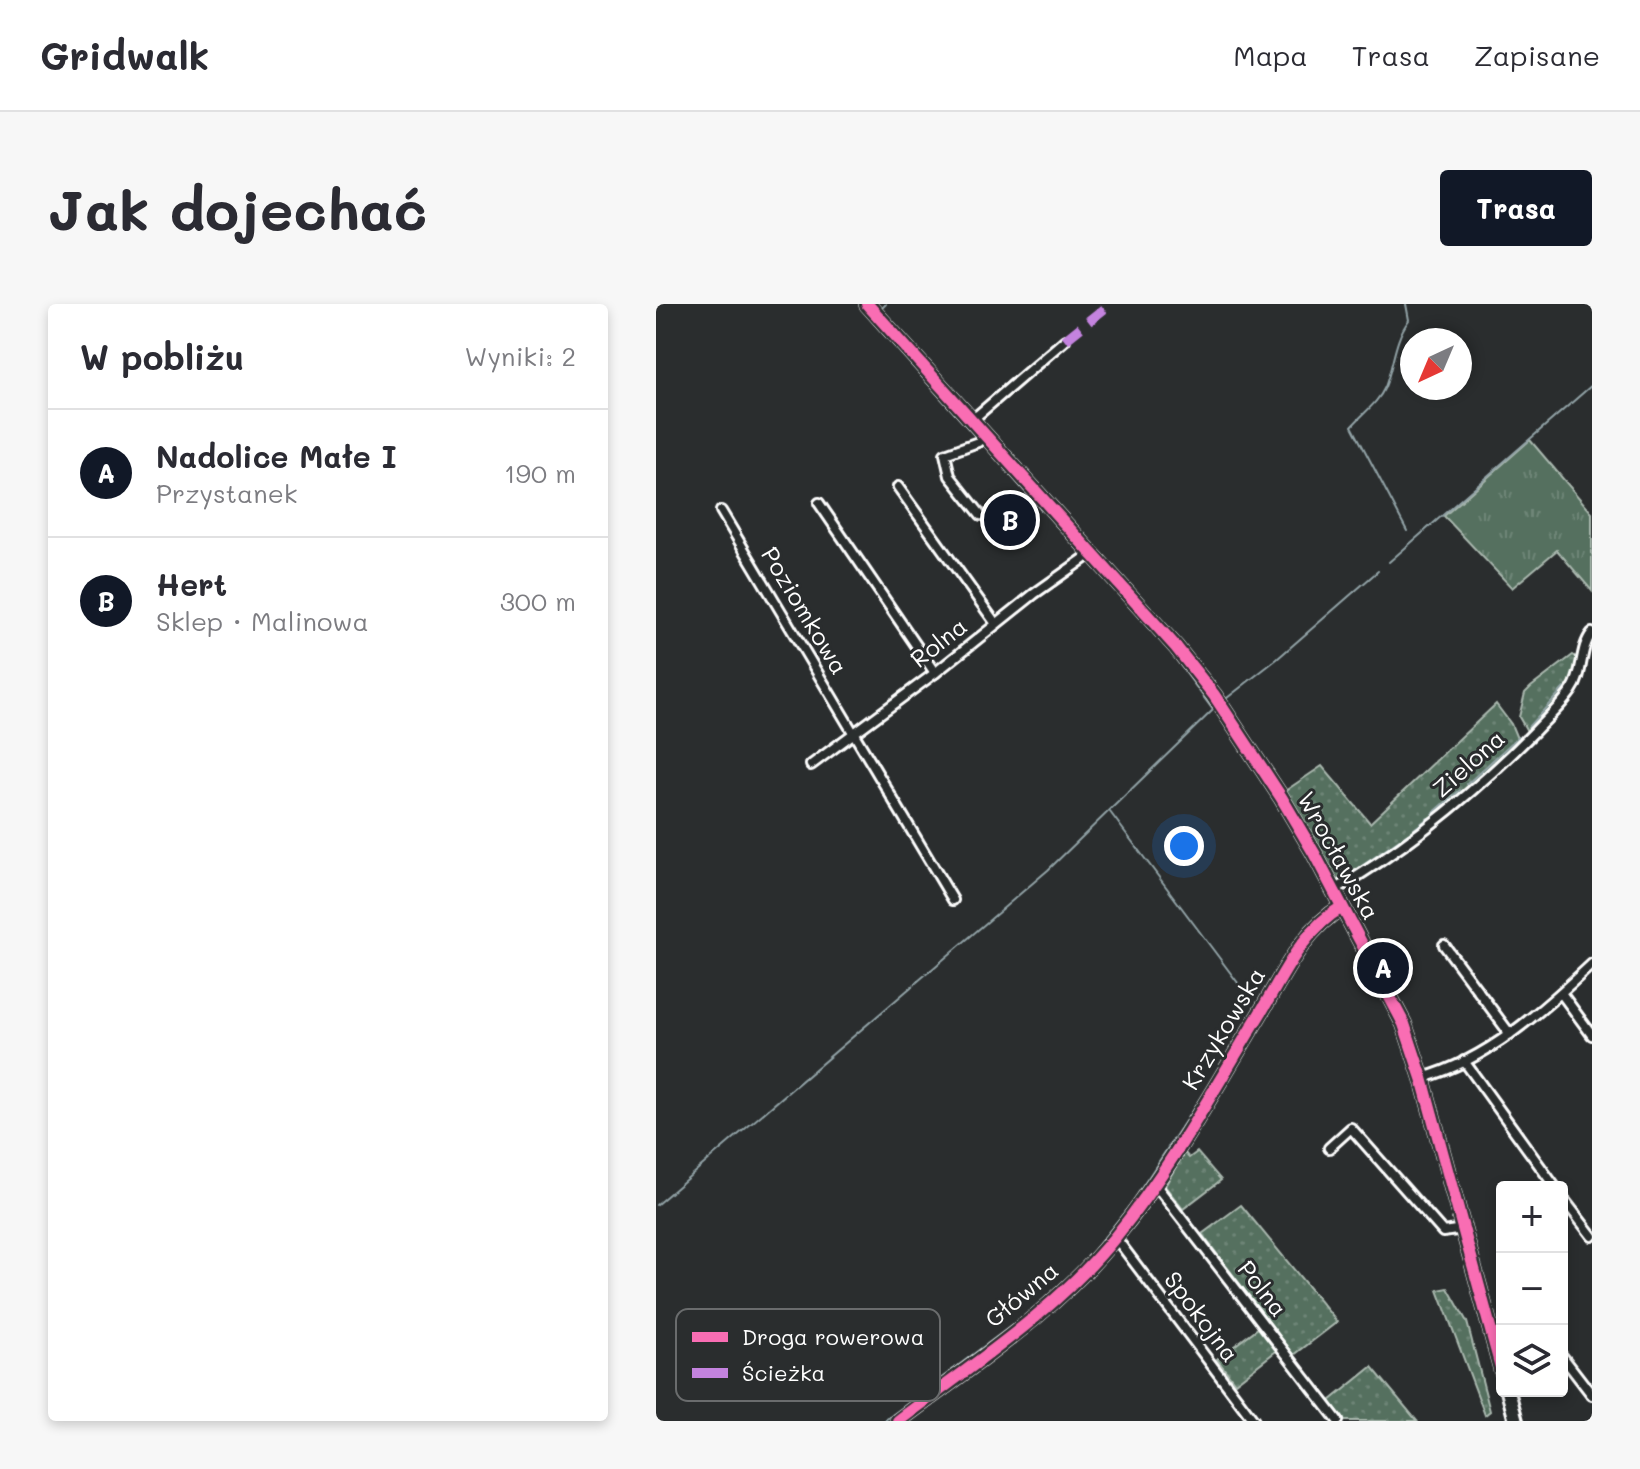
<!DOCTYPE html>
<html lang="pl">
<head>
<meta charset="utf-8">
<style>
	body { margin:0; font-family:Mali,sans-serif; background:#f7f7f7; color:#2b2b33 }
	.controls { position:absolute; right:24px; bottom:24px; display:grid; overflow:hidden; border-radius:8px; box-shadow:0 4px 12px #0003 }
	.controls button { width:72px; height:72px; display:grid; place-items:center; padding:0; border:0; border-bottom:2px solid #e1e1e2; background:#fff; color:#2b2b33; font:40px sans-serif }
	.compass { position:absolute; left:744px; top:24px; width:72px; height:72px; border-radius:50%; background:#fff; box-shadow:0 4px 12px #0003; rotate:224deg }
	.you { position:absolute; left:528px; top:542px; width:28px; height:28px; margin:-20px; border:6px solid #fff; border-radius:50%; background:#1a73e8; box-shadow:0 0 0 12px #1a73e833 }
	.badge { display:grid; place-items:center; width:52px; height:52px; border-radius:50%; background:#111827; color:#fff; font-size:26px; font-weight:700 }
	.pin { position:absolute; translate:-50% -50%; border:4px solid #fff; box-shadow:0 2px 8px #0006 }
	.list { margin:0; padding:0; list-style:none }
	h2 { display:flex; justify-content:space-between; align-items:center; height:104px; margin:0; padding:0 32px; font-size:34px }
	h2 small { font-size:26px; font-weight:400; color:#7c7c81 }
	.list li { display:grid; grid-template-columns:52px 1fr auto; gap:24px; align-items:center; box-sizing:border-box; height:128px; padding:0 32px; border-top:2px solid #e1e1e2 }
	.list b { display:block; font-size:30px; white-space:nowrap }
	.list p { margin:0; font-size:26px; white-space:nowrap; color:#7c7c81 }
	.list em { font-size:26px; font-style:normal; color:#7c7c81 }
	.icon { flex:none; width:44px; height:44px; fill:none; stroke:currentColor; stroke-width:2; stroke-linecap:round; stroke-linejoin:round }
	.map { position:relative; flex:none; width:936px; height:1117px; overflow:hidden; border-radius:8px }
	header { display:flex; align-items:center; gap:48px; box-sizing:border-box; height:112px; padding:0 40px; background:#fff; border-bottom:2px solid #e1e1e2 }
	header strong { font-size:38px }
	nav { display:flex; gap:44px; margin-inline-start:auto; font-size:28px }
	.intro { display:flex; align-items:center; justify-content:space-between; box-sizing:border-box; height:192px; padding:0 48px }
	h1 { margin:0; font-size:56px }
	.button { padding:20px 36px; border-radius:8px; background:#111827; color:#fff; font-size:28px; font-weight:700 }
	main { display:flex; gap:48px; padding:0 48px }
	aside { flex:1; background:#fff; border-radius:8px; box-shadow:0 4px 12px #0003 }
	.map>svg:first-child { display:block }
</style>
</head>
<body>
<header>
<strong>Gridwalk</strong>
<nav><a>Mapa</a><a>Trasa</a><a>Zapisane</a></nav>
</header>
<div class="intro"><h1>Jak dojechać</h1><a class="button">Trasa</a></div>
<main>
<aside>
<h2>W pobliżu<small>Wyniki: 2</small></h2>
<ul class="list">
<li><span class="badge">A</span><div><b>Nadolice Małe I</b><p>Przystanek</p></div><em>190 m</em></li>
<li><span class="badge">B</span><div><b>Hert</b><p>Sklep · Malinowa</p></div><em>300 m</em></li>
</ul>
</aside>
<div class="map">
<svg width="936" height="1117" viewBox="0 0 936 1117">
	<defs>
		<pattern id="grass-dots" width="8" height="8" patternUnits="userSpaceOnUse" patternTransform="scale(2)"><rect width="8" height="8" fill="#55705f"/><path d="M2 2h.1M6 6h.1" fill="none" stroke="#6e8577" stroke-width="1.8" stroke-linecap="round"/></pattern>
		<pattern id="park-tufts" width="24" height="20" patternUnits="userSpaceOnUse" patternTransform="scale(2)"><rect width="24" height="20" fill="#55705f"/><path d="M3 7l-1-3M5 7V3M7 7l1-3M15 17l-1-3M17 17v-4M19 17l1-3" fill="none" stroke="#6e8577"/></pattern>
	</defs>
	<rect width="100%" height="100%" fill="#2a2d2e"/>
	<filter id="ink" filterUnits="userSpaceOnUse"><feTurbulence type="fractalNoise" baseFrequency=".0125" numOctaves="2"/><feDisplacementMap in="SourceGraphic" scale="16" xChannelSelector="R" yChannelSelector="G"/><feConvolveMatrix kernelMatrix="1 2 1 2 8 2 1 2 1" color-interpolation-filters="sRGB"/></filter>
	<g filter="url(#ink)">
		<g fill="url(#grass-dots)" stroke="#aab8af" stroke-width="2">
			<polygon points="917,351 923,355 917,377 908,389 871,427 863,413 869,389 875,383"/>
			<path d="M840,400L855,420L862,437C834,463 709,579 677,576L629,487L666,462L714,519Z"/>
			<polygon points="528,848 533,854 541,848 565,876 527,905 509,882"/>
			<polygon points="585,901 681,1018 638,1051 546,930"/>
			<polygon points="792,984 811,1018 834,1107 829,1111 782,986"/>
			<polygon points="602,1024 620,1047 579,1079 561,1055"/>
			<polygon points="716,1063 761,1117 689,1117 674,1097"/>
		</g>
		<polygon fill="url(#park-tufts)" stroke="#aab8af" stroke-width="2" points="874,136 936,209 936,287 901,246 856,284 788,212"/>
		<g fill="none" stroke-linecap="round" stroke-linejoin="round">
			<g stroke="#92a3a7" stroke-width="2">
				<path d="M750,0L753,16C738,36 738,60 729,83C722,99 707,109 696,122L751,227"/>
				<polyline points="225,5 230,0"/>
				<polyline points="214,15 319,132"/>
				<polyline points="329,142 385,206"/>
				<polyline points="395,216 425,249"/>
				<polyline points="733,258 936,81"/>
				<polyline points="436,261 469,296"/>
				<polyline points="481,310 508,341"/>
				<polyline points="929,330 936,324"/>
				<polyline points="915,376 921,357"/>
				<polyline points="571,394 621,355 722,267"/>
				<polyline points="872,423 908,384"/>
				<polyline points="811,480 862,433"/>
				<polyline points="454,508 594,695"/>
				<polyline points="777,509 804,486"/>
				<polyline points="758,525 772,514"/>
				<polyline points="687,575 752,530"/>
				<polyline points="0,901 392,566 557,406 521,357"/>
				<polyline points="421,967 475,900 573,750"/>
				<polyline points="228,1117 371,1010 413,974"/>
			</g>
			<defs>
				<g id="street">
					<polyline points="316,116 409,36"/>
					<polyline points="242,183 340,320"/>
					<polyline points="163,199 279,369"/>
					<polyline points="65,207 297,596"/>
					<polyline points="325,211 294,172 289,150 322,138 330,131"/>
					<polyline points="155,461 279,369 378,290 436,249"/>
					<path d="M677,587C751,544 819,488 879,427C891,414 906,401 916,386C928,369 923,345 936,329"/>
					<polyline points="788,641 854,730"/>
					<polyline points="905,689 936,731"/>
					<polyline points="808,757 899,883"/>
					<path d="M766,774C832,756 887,706 936,660"/>
					<polyline points="673,844 695,824 787,928 807,925"/>
					<polyline points="498,879 682,1117"/>
					<polyline points="906,893 936,932"/>
					<polyline points="459,933 598,1117"/>
					<polyline points="906,1052 936,1091"/>
				</g>
				<g id="secondary">
					<polyline points="211,0 520,343 558,391 625,493 658,549 748,720 766,774 846,1067"/>
					<polyline points="852,1087 860,1117"/>
					<path d="M242,1117C317,1060 400,1007 460,932C514,865 557,787 602,713C626,674 645,627 686,603"/>
				</g>
			</defs>
			<use href="#street" stroke="#fff" stroke-width="14"/>
			<use href="#secondary" stroke="#fff" stroke-width="18"/>
			<use href="#street" stroke="#2a2d2e" stroke-width="8"/>
			<use href="#secondary" stroke="#2a2d2e" stroke-width="12"/>
			<polyline stroke="#c483df" stroke-width="10" stroke-dasharray="20 10" stroke-linecap="butt" points="409,36 454,0"/>
			<defs>
				<g id="cycleway">
					<polyline points="211,0 520,343 558,391 625,493 658,549 748,720 766,774 846,1067"/>
					<path d="M242,1117C317,1060 400,1007 460,932C514,865 557,787 602,713C626,674 645,627 686,603"/>
				</g>
			</defs>
			<use href="#cycleway" stroke="#2a2d2e" stroke-width="17"/>
			<use href="#cycleway" stroke="#f96db3" stroke-width="12"/>
		</g>
	</g>
	<g text-anchor="middle" stroke-width="6" stroke-linejoin="round" paint-order="stroke">
		<g font-size="24" fill="#fff" stroke="#2a2d2e">
			<text transform="translate(148 307) rotate(59)" y="8">Poziomkowa</text>
			<text transform="translate(283 339) rotate(-38)" y="8">Rolna</text>
			<text transform="translate(813 460) rotate(-42)" y="8">Zielona</text>
			<text transform="translate(682 552) rotate(61)" y="8">Wrocławska</text>
			<text transform="translate(568 725) rotate(-59)" y="8">Krzykowska</text>
			<text transform="translate(606 985) rotate(52)" y="8">Polna</text>
			<text transform="translate(366 991) rotate(-40)" y="8">Główna</text>
			<text transform="translate(545 1013) rotate(53)" y="8">Spokojna</text>
		</g>
	</g>
	<rect x="20" y="1005" width="264" height="92" rx="12" fill="#2a2d2e" stroke="#6a6c6d" stroke-width="2"/>
	<rect x="36" y="1028" width="36" height="10" fill="#f96db3"/>
	<rect x="36" y="1064" width="36" height="10" fill="#c483df"/>
	<g font-size="22" fill="#fff">
		<text x="86" y="1041">Droga rowerowa</text>
		<text x="86" y="1077">Ścieżka</text>
	</g>
</svg>
<div class="controls">
<button>+</button>
<button>−</button>
<button><svg class="icon" aria-label="layers" viewBox="0 0 24 24"><path d="M12 4l9 5-9 5-9-5zM3 14l9 5 9-5"/></svg></button>
</div>
<svg class="compass" viewBox="-18 -18 36 36"><path d="M0-13l5 13h-10z" fill="#e53935"/><path d="M0 13l5-13h-10z" fill="#7c7c81"/></svg>
<div class="you"></div>
<div class="pin badge" style="left:727px;top:664px">A</div>
<div class="pin badge" style="left:354px;top:216px">B</div>
</div>
</main>
</body>
</html>
